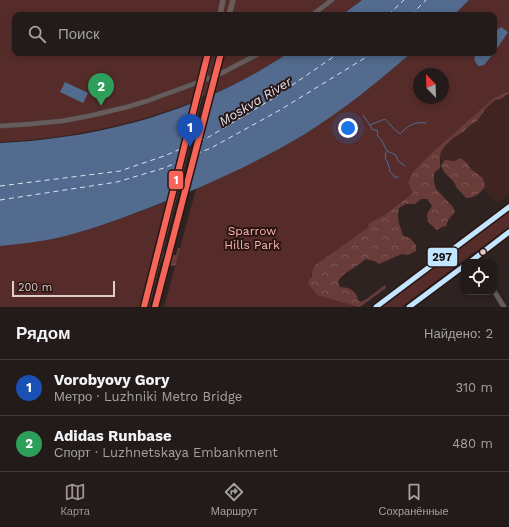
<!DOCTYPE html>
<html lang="ru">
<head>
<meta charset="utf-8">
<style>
	body { margin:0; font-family:"Work Sans",sans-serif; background:#2f2727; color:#f1f3f6 }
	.controls { position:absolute; right:12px; bottom:12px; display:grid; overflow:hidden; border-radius:8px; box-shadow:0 2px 6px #0003 }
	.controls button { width:36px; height:36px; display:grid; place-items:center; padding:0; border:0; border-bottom:1px solid #403839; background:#231a1a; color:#f1f3f6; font:20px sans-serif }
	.compass { position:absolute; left:413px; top:68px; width:36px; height:36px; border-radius:50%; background:#231a1a; box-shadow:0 2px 6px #0003; rotate:337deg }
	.scale { position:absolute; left:12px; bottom:10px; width:103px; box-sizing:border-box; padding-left:4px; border:2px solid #ddcdcc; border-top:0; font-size:11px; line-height:14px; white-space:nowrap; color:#ddcdcc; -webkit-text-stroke:3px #2a1513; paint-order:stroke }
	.you { position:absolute; left:348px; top:128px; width:14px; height:14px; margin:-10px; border:3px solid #fff; border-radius:50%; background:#1a73e8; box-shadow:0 0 0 6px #1a73e833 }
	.badge { display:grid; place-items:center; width:26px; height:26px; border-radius:50%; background:#a09290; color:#fff; font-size:13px; font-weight:700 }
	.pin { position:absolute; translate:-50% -33px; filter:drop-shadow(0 1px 2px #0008) }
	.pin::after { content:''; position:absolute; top:21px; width:14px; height:12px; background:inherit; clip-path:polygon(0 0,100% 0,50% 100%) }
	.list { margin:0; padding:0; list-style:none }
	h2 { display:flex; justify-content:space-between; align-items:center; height:52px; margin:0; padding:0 16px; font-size:17px }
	h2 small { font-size:13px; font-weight:400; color:#a3a1a2 }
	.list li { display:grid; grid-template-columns:26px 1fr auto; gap:12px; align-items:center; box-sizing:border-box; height:56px; padding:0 16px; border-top:1px solid #403839 }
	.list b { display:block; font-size:15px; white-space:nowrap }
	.list p { margin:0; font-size:13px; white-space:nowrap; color:#a3a1a2 }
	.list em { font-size:13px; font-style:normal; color:#a3a1a2 }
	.icon { flex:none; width:22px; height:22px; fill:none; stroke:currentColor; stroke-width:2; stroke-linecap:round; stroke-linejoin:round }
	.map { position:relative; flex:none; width:509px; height:307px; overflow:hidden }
	.search { position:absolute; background:#231a1a; box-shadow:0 2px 6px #0003; left:12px; right:12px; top:12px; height:44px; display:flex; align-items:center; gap:10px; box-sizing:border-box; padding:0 14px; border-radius:8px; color:#a3a1a2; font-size:15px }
	.sheet { height:164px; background:#231a1a }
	nav { display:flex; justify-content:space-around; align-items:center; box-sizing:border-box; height:56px; border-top:1px solid #403839; background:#231a1a; font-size:11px; color:#a3a1a2 }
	nav a { display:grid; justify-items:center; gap:2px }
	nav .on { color:#a09290 }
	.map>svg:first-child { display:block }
</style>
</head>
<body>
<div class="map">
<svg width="509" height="307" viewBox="0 0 509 307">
	<defs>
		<pattern id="forest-crowns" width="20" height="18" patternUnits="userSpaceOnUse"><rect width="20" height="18" fill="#693c39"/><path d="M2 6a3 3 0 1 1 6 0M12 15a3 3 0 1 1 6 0" fill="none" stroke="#7e5754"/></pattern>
	</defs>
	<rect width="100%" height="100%" fill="#2f2322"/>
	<polygon fill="#3f2422" points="509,92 509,195 503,200 502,198 496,203 483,188 472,179 455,159 447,166 434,151 494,98"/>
	<g fill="url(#forest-crowns)">
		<path d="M509,35V93L501,99L495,100L486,108L477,121L469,126L463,132L453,138L443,148L440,155V168L434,173V182L436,189L453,207L455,212L448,220L446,227L444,226L437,230L428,222L427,214L432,206L427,199H421L415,204H406L399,208C396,222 400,223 403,236L410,238L416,245V251L408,255L402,254L379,264L374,261L366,259C363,261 361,263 358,265C350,271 342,273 338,282L340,287C349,287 357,291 358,300L361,302L368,298L385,285L386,288L360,307H325L305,301L308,281L312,276L311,270L178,265L170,266L164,265L162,260L164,252H172V255H176L178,248H183L419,98H443V74L480,71Z"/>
		<path d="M461,158L467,163L471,169L483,178L485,187C479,194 475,198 466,198L457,188L454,182L444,172L441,165L445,160L454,161Z"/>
	</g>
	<g fill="#562c2a" fill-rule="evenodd">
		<path d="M0,0H362L342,15H15V53H288C258,74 225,89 191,104L190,103C128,126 66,139 0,142Z"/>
		<path d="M469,0H509V92L494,98L434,151L413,172L408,182L413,193L386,214L368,224L369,227L314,266L308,284L317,295L359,307H164L196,189L258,160L306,133L345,106L384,76L411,53H494V15H454ZM419,74H443V98H419Z"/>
		<polygon points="166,202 141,307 0,307 0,246 57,238 108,223"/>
		<polygon points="509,209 509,227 401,307 381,307"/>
	</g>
	<g fill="#526b8e">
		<polygon points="362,0 469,0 454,15 342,15"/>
		<polygon points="501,27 508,32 494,53 494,32"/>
		<path d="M288,53H411C378,82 343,110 305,134C255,164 201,188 146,209C117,220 87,231 57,238C38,242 19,244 0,246V143C101,139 204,110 288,53Z"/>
		<polygon points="476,53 494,53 484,65 478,66 474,59"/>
		<polygon points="65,82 88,93 83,103 60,92"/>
	</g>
	<polygon fill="#2f2322" points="214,92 187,195 167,204 194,100"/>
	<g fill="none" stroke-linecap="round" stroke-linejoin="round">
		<g stroke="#526b8e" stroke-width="1">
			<polyline points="363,115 373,130 377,130 378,133 377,135 382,141 387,151 396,155 398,161 405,166"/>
			<path d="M370,125L385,119L393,128L400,134C408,126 414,121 426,123"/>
			<polyline points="386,152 385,158 388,163 390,172 394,175 394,177 398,177"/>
		</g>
		<g stroke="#dbe5f2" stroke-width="1" stroke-dasharray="5 4" stroke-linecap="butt">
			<polyline points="388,15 404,0"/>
			<polyline points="411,15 426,0"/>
			<polyline points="199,141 207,138 272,99 339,53"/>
			<polyline points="196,154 211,148 280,110 368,56 371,53"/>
			<polyline points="0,186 120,171 164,156 183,148"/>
			<polyline points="0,200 117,182 164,168 181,161"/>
		</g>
		<defs>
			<g id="minor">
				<polyline points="312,15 332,0"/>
				<polyline points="0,126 31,124 62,121 89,116 127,107 147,101 218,75 260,53"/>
				<polyline points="494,291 504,307"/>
			</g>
			<g id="major">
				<polyline points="220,15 223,0"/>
				<polyline points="229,15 233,0"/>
				<polyline points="470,262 509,232"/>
				<polyline points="376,307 509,207"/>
				<polyline points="409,307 464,266"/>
			</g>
		</defs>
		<use href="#minor" stroke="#4a3f3f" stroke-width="5.5"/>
		<use href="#major" stroke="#4a3f3f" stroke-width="6"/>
		<use href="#minor" stroke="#665c5b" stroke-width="4.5"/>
		<use href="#major" stroke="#6b5b5a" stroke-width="5.5"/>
		<defs>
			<g id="major-bridge">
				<polyline points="146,307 210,53"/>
				<polyline points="155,307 219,53"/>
			</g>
		</defs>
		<use href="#major-bridge" stroke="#4a3f3f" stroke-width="6" stroke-linecap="butt"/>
		<use href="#major-bridge" stroke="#6b5b5a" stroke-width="5.5"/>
		<defs>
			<g id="bus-1">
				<polyline points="470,262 509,232"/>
				<polyline points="376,307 509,207"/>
				<polyline points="409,307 464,266"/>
			</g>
		</defs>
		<use href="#bus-1" stroke="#2a1513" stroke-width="8"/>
		<use href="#bus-1" stroke="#c2e6ff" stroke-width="5"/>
		<defs>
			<g id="metro-1">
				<polyline points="144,307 208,53"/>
				<polyline points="155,307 221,53"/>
			</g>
		</defs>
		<use href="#metro-1" stroke="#2a1513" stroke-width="9"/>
		<use href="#metro-1" stroke="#f6655a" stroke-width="6"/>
	</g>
	<circle fill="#ddcdcc" stroke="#2a1513" stroke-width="1.5" cx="483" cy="252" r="3.5"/>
	<g text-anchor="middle" stroke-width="4" stroke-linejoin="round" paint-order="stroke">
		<g font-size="12" fill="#f9b4af" stroke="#2a1513">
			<text x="252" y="235">Sparrow<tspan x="252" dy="14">Hills Park</tspan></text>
		</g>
		<g font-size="13" font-style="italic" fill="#dbe5f2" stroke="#2a1513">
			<text transform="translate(255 101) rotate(-31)" y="5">Moskva River</text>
		</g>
	</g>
	<g stroke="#2a1513" stroke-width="1.5">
		<rect x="168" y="170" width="16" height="20" rx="4" fill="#f6655a"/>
		<rect x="427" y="247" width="31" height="20" rx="4" fill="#c2e6ff"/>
	</g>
	<g font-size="11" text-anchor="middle" font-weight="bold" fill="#fff">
		<text x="176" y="184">1</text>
	</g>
	<g font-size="11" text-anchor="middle" font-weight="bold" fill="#111">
		<text x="442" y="261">297</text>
	</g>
</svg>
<div class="controls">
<button><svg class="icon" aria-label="locate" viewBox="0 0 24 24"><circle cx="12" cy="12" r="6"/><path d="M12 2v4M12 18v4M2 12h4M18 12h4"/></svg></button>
</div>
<svg class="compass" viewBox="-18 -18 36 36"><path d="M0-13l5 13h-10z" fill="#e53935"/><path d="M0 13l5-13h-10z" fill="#a3a1a2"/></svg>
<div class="scale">200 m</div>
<div class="you"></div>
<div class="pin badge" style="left:190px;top:147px;background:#1a4fb4">1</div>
<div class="pin badge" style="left:101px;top:106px;background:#2e9e5b">2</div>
<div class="search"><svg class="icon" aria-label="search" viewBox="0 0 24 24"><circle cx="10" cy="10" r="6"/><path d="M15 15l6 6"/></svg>Поиск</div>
</div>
<section class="sheet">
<h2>Рядом<small>Найдено: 2</small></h2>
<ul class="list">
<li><span class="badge" style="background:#1a4fb4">1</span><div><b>Vorobyovy Gory</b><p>Метро · Luzhniki Metro Bridge</p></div><em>310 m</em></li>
<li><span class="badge" style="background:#2e9e5b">2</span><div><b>Adidas Runbase</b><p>Спорт · Luzhnetskaya Embankment</p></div><em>480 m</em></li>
</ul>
</section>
<nav>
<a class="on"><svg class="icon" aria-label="map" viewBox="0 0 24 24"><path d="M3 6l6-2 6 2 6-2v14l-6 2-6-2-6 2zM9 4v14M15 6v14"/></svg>Карта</a>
<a><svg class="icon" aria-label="directions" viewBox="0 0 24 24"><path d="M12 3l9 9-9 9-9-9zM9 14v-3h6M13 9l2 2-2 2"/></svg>Маршрут</a>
<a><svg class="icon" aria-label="saved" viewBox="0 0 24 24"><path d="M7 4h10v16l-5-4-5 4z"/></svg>Сохранённые</a>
</nav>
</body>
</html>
